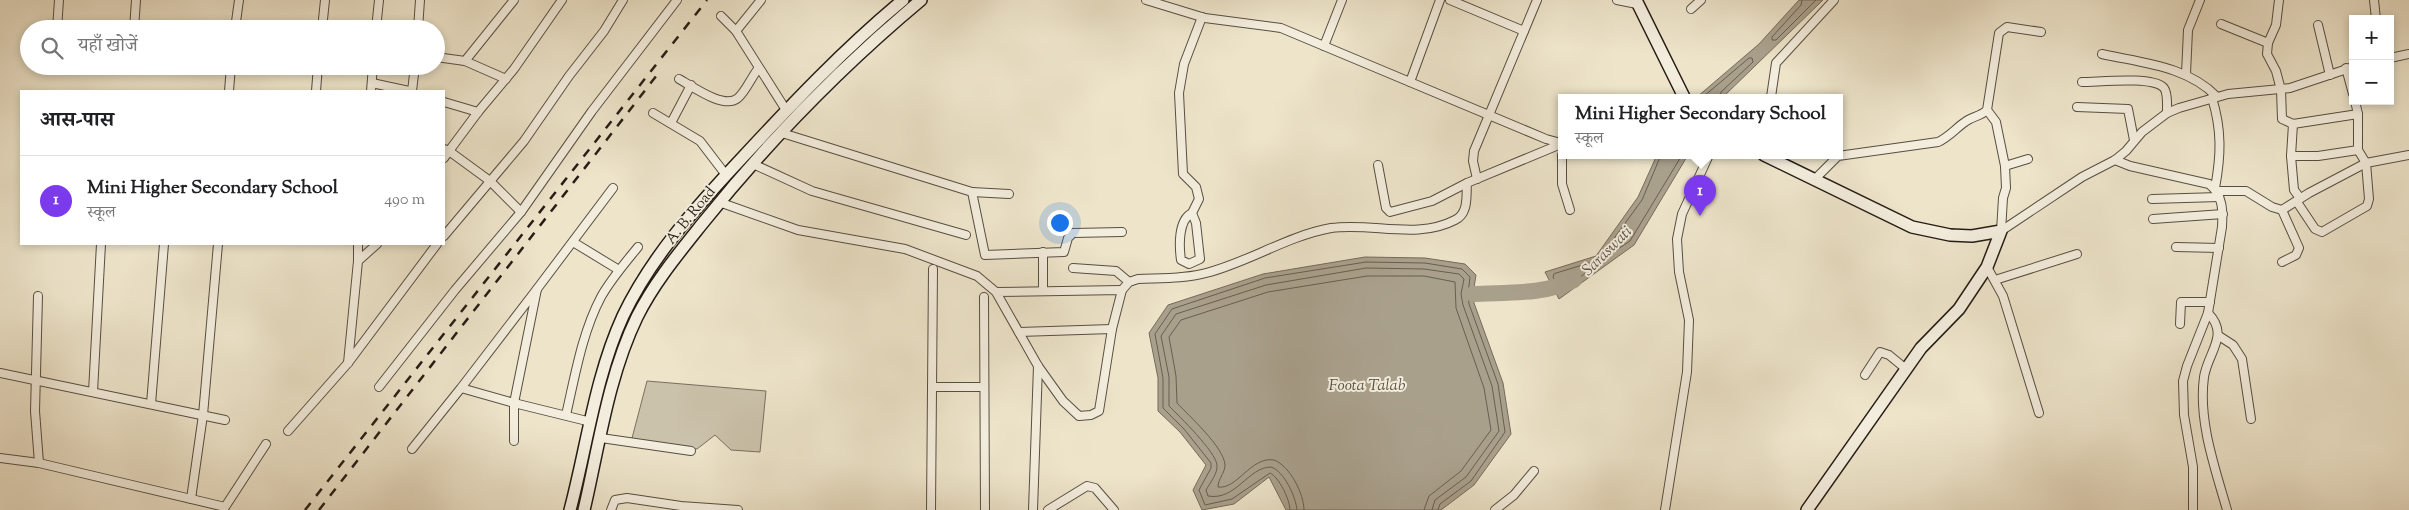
<!DOCTYPE html>
<html lang="hi">
<head>
<meta charset="utf-8">
<style>
	body { margin:0; font-family:"Sorts Mill Goudy","Noto Serif Devanagari",serif; background:#f2f2f2; color:#202124 }
	.controls { position:absolute; right:15px; top:15px; display:grid; overflow:hidden; border-radius:0px; box-shadow:0 2px 8px #0003 }
	.controls button { width:45px; height:45px; display:grid; place-items:center; padding:0; border:0; border-bottom:1px solid #e0e0e0; background:#fff; color:#202124; font:25px sans-serif }
	.you { position:absolute; left:1059px; top:222px; width:18px; height:18px; margin:-12px; border:4px solid #fff; border-radius:50%; background:#1a73e8; box-shadow:0 0 0 8px #1a73e833 }
	.badge { display:grid; place-items:center; width:32px; height:32px; border-radius:50%; background:#7c3aed; color:#fff; font-size:16px; font-weight:700 }
	.pin { position:absolute; translate:-50% -41px; filter:drop-shadow(0 1px 2px #0008) }
	.pin::after { content:''; position:absolute; top:26px; width:18px; height:15px; background:inherit; clip-path:polygon(0 0,100% 0,50% 100%) }
	.popup { position:absolute; left:1558px; top:94px; width:285px; height:65px; box-sizing:border-box; display:grid; place-content:center; border-radius:0px; background:#fff; filter:drop-shadow(0 1px 4px #0005); font-size:16px; white-space:nowrap; color:#757577 }
	.popup b { font-size:19px; color:#202124 }
	.popup::after { content:''; position:absolute; left:50%; top:100%; margin-left:-10px; border:10px solid transparent; border-top-color:#fff }
	.list { margin:0; padding:0; list-style:none }
	h2 { display:flex; justify-content:space-between; align-items:center; height:65px; margin:0; padding:0 20px; font-size:21px }
	h2 small { font-size:16px; font-weight:400; color:#757577 }
	.list li { display:grid; grid-template-columns:32px 1fr auto; gap:15px; align-items:center; box-sizing:border-box; height:90px; padding:0 20px; border-top:1px solid #e0e0e0 }
	.list b { display:block; font-size:19px; white-space:nowrap }
	.list p { margin:0; font-size:16px; white-space:nowrap; color:#757577 }
	.list em { font-size:16px; font-style:normal; color:#757577 }
	.icon { flex:none; width:28px; height:28px; fill:none; stroke:currentColor; stroke-width:2; stroke-linecap:round; stroke-linejoin:round }
	.map { position:relative; flex:none; width:2409px; height:510px; overflow:hidden }
	.search { position:absolute; background:#fff; box-shadow:0 2px 8px #0003; left:20px; top:20px; width:425px; height:55px; display:flex; align-items:center; gap:12px; box-sizing:border-box; padding:0 18px; border-radius:28px; color:#757577; font-size:19px }
	.panel { position:absolute; background:#fff; box-shadow:0 2px 8px #0003; left:20px; top:90px; width:425px; height:155px; border-radius:0px }
	.map>svg:first-child { display:block }
</style>
</head>
<body>
<div class="map">
<svg width="2409" height="510" viewBox="0 0 2409 510">
	<rect width="100%" height="100%" fill="#ede4ca"/>
	<filter id="stains"><feTurbulence type="fractalNoise" baseFrequency=".004" numOctaves="4"/><feColorMatrix values="0 0 0 0 .2 0 0 0 0 .09 0 0 0 0 .02 0 0 0 .5 -.17"/></filter>
	<radialGradient id="worn" r=".72"><stop offset=".6" stop-color="#630" stop-opacity="0"/><stop offset="1" stop-color="#630" stop-opacity=".3"/></radialGradient>
	<polygon fill="#cbc2ab" stroke="#786f60" points="647,381 766,391 760,452 731,450 715,435 697,449 631,442"/>
	<g fill="#a9a08c" stroke="#756b5c">
		<polygon points="1799,0 1823,0 1723,97 1697,97 1759,44"/>
		<polygon points="1657,155 1688,155 1634,245 1559,299 1545,272 1596,256 1638,197"/>
		<polygon points="1365,257 1425,258 1465,264 1476,275 1473,294 1474,303 1503,383 1511,434 1474,485 1441,510 1286,510 1269,477 1234,504 1202,510 1193,490 1206,465 1180,432 1158,411 1158,378 1149,333 1168,305 1263,274"/>
	</g>
	<g fill="none" stroke-linecap="round" stroke-linejoin="round">
		<g stroke="#685e50" stroke-width="1">
			<polyline points="1802,0 1801,5 1772,37 1772,40 1776,40 1816,0"/>
			<polyline points="1703,97 1749,58 1752,58 1753,62 1721,92 1720,97"/>
			<polyline points="1661,155 1642,200 1602,255 1603,259 1630,241 1682,155"/>
			<polygon points="1593,262 1596,263 1595,266 1563,290 1560,289 1553,277 1554,274"/>
			<path d="M1290,510C1290,500 1279,477 1270,473L1232,499L1205,505L1199,490L1211,468V463L1184,429L1163,408V378L1155,334L1172,309L1265,278L1366,262L1425,263L1462,269L1470,277L1468,294L1469,304L1498,384L1505,432L1471,481L1440,504L1438,510"/>
			<path d="M1297,510C1296,497 1284,471 1271,467C1248,467 1236,501 1208,496L1206,490C1210,483 1218,473 1217,465C1216,452 1179,416 1169,406V377L1161,336L1176,314L1266,285L1366,268L1424,269L1459,274L1464,279L1461,294L1463,305L1492,386L1499,431L1466,477L1435,500L1432,510"/>
			<path d="M1304,510C1304,494 1290,466 1274,460C1251,456 1237,490 1218,487C1218,479 1225,473 1225,465C1224,447 1189,416 1177,403L1176,376L1169,337L1181,320L1268,292L1367,276H1424L1455,282L1456,308L1484,388L1491,430L1461,471L1429,496L1424,510"/>
		</g>
		<path stroke="#a9a08c" stroke-width="16" d="M1473,294C1505,292 1544,295 1574,280"/>
		<defs>
			<g id="street">
				<polyline points="1146,0 1205,18 1281,28 1546,139 1561,143"/>
				<polyline points="1450,0 1524,31"/>
				<polyline points="1617,0 1637,4"/>
				<polyline points="2279,0 2276,25 2268,43 2267,54 2276,71 2281,90 2282,119 2293,124 2358,114"/>
				<polyline points="2374,0 2376,19"/>
				<polyline points="1691,9 1701,0"/>
				<polyline points="721,16 736,31 786,110"/>
				<polyline points="2221,24 2268,43"/>
				<polyline points="2318,25 2330,75"/>
				<polyline points="57,29 59,0"/>
				<polyline points="134,29 136,0"/>
				<polyline points="235,29 239,0"/>
				<polyline points="322,29 325,0"/>
				<polyline points="376,29 379,0"/>
				<polyline points="418,29 420,0"/>
				<polyline points="736,31 761,0"/>
				<polyline points="1324,46 1342,0"/>
				<path d="M2102,54C2142,63 2187,66 2216,96"/>
				<polyline points="436,57 465,61 514,0"/>
				<polyline points="2390,58 2409,54"/>
				<polyline points="465,61 506,79"/>
				<polyline points="200,66 230,69"/>
				<polyline points="2346,68 2353,94"/>
				<polyline points="2186,74 2188,30 2200,0"/>
				<path d="M679,79C692,86 724,110 738,98C746,91 751,78 758,69"/>
				<polyline points="1410,82 1440,0"/>
				<path d="M2082,82C2099,82 2151,76 2163,87C2168,91 2167,107 2167,113"/>
				<polyline points="372,83 409,91"/>
				<polyline points="229,91 231,66"/>
				<polyline points="316,91 318,66"/>
				<polyline points="371,91 373,66"/>
				<polyline points="412,91 415,66"/>
				<polyline points="1771,97 1776,63 1834,0"/>
				<path d="M2212,98C2222,130 2221,156 2215,188"/>
				<polyline points="444,102 478,112"/>
				<polyline points="2077,107 2128,109 2134,140"/>
				<polyline points="1987,110 1996,122 2005,166 2006,188 2003,198 2001,231"/>
				<polyline points="653,113 700,141 726,175"/>
				<polyline points="671,123 691,85"/>
				<polyline points="782,133 972,192 985,255 1064,252 1068,238 1073,233 1122,232"/>
				<polyline points="444,149 449,151 478,112 514,69 562,0"/>
				<polyline points="1562,155 1562,184 1570,210"/>
				<polyline points="2291,156 2293,124"/>
				<polyline points="444,158 449,151 490,181 521,212 592,111 677,0"/>
				<path d="M2115,160L2130,166L2209,184C2223,195 2223,210 2222,227L2208,313L2187,366L2183,381L2184,415L2193,467V510"/>
				<polyline points="753,164 812,191 966,235"/>
				<polyline points="1378,165 1386,208 1390,212 1432,201 1467,183"/>
				<polyline points="2005,166 2028,159"/>
				<polyline points="1477,179 1473,161 1474,151 1537,0"/>
				<path d="M1815,179L1838,156L1938,142C1949,137 1956,128 1965,122C1972,116 1980,117 1987,110L1999,33L2007,27L2041,32"/>
				<polyline points="2217,191 2246,191 2272,207 2282,210 2309,193 2366,163 2409,155"/>
				<polyline points="972,192 1009,194"/>
				<polyline points="2300,198 2294,190 2291,156 2318,156 2358,150"/>
				<polyline points="2152,199 2219,197"/>
				<polyline points="719,202 798,230 905,249 977,276 996,292 1038,366 1063,401 1079,416 1091,415 1099,411 1112,329 1122,290 996,292"/>
				<polyline points="2297,202 2315,229 2322,232 2367,206 2369,199 2366,163 2358,150 2358,114 2355,101"/>
				<polyline points="2282,210 2299,248 2296,255 2282,262"/>
				<path d="M1192,213C1178,220 1179,246 1181,260L1189,264L1200,259L1196,223L1192,213L1199,199L1196,187L1183,174L1179,93L1184,64L1202,17"/>
				<polyline points="2153,219 2223,214"/>
				<polyline points="2001,231 2082,177 2115,160 2126,151 2142,132 2167,113 2179,108 2228,94 2290,88 2353,67"/>
				<polyline points="444,236 524,141 569,76 604,31 623,0"/>
				<polyline points="573,242 619,270"/>
				<polyline points="358,244 358,261"/>
				<polyline points="2176,247 2219,248"/>
				<polyline points="1987,267 2003,296 2039,413"/>
				<polyline points="1073,268 1116,271 1129,282"/>
				<polyline points="1995,280 2077,254"/>
				<polyline points="537,289 613,188"/>
				<path d="M1122,290L1129,282L1138,279C1160,278 1184,279 1206,273C1249,262 1287,236 1331,228C1372,222 1417,240 1455,220C1469,213 1466,196 1467,183L1561,144"/>
				<polyline points="1043,291 1043,252"/>
				<polyline points="38,296 35,411 39,463"/>
				<polyline points="984,297 985,510"/>
				<path d="M2208,313C2230,335 2208,352 2204,377C2198,421 2215,468 2227,510"/>
				<polyline points="2180,324 2181,302 2210,302"/>
				<polyline points="1019,332 1112,329"/>
				<polyline points="2219,336 2233,345 2242,359 2251,419"/>
				<polyline points="348,363 358,261 377,244"/>
				<polyline points="0,373 225,420"/>
				<polyline points="1865,375 1880,352 1889,355 1906,369"/>
				<polyline points="379,387 455,290 521,212"/>
				<polyline points="932,387 984,387"/>
				<polyline points="93,392 101,244"/>
				<polyline points="151,404 164,244"/>
				<path d="M566,415C575,376 582,333 601,297C611,279 625,263 638,247"/>
				<polyline points="288,431 348,363 437,244"/>
				<polyline points="601,438 691,451"/>
				<polyline points="514,441 514,403 591,422"/>
				<polyline points="412,449 461,388 514,403 537,289 461,388"/>
				<polyline points="0,458 39,463 225,507 266,444"/>
				<polyline points="191,499 203,415 218,244"/>
				<polyline points="611,510 615,500 627,498 681,506 738,510"/>
				<polyline points="931,510 933,269"/>
				<polyline points="1033,510 1038,366"/>
				<polyline points="1048,510 1087,486 1095,488 1114,510"/>
				<polyline points="1495,510 1514,495 1534,471"/>
				<polyline points="1665,510 1687,372 1689,320 1679,272 1677,239 1682,214 1709,155"/>
			</g>
			<g id="secondary">
				<polyline points="1636,0 1684,97"/>
				<polyline points="1764,155 1912,227 1950,235 1972,236 2001,231 1987,267 1959,309 1921,348 1807,510"/>
				<path d="M570,510C587,446 595,377 623,316C651,257 697,206 741,159C792,104 845,48 903,0"/>
				<path d="M584,510C599,446 608,377 637,317C654,283 678,254 702,224C766,144 842,66 921,0"/>
			</g>
		</defs>
		<use href="#street" stroke="#584e42" stroke-width="10"/>
		<use href="#secondary" stroke="#261c15" stroke-width="14"/>
		<use href="#street" stroke="#f3eddd" stroke-width="8"/>
		<use href="#secondary" stroke="#f3eddd" stroke-width="11"/>
		<g stroke="#261c15" stroke-width="2.5" stroke-dasharray="9 9" stroke-linecap="butt">
			<polyline points="305,510 707,0"/>
			<polyline points="319,510 657,75"/>
		</g>
	</g>
	<g text-anchor="middle" stroke-width="4" stroke-linejoin="round" paint-order="stroke">
		<g font-size="15" fill="#261c15" stroke="#f3eddd">
			<text transform="translate(690 215) rotate(-51)" y="5">A. B. Road</text>
		</g>
		<g font-size="16" font-style="italic" fill="#5a5145" stroke="#f3eddd">
			<text transform="translate(1606 250) rotate(-45)" y="6">Saraswati</text>
			<text x="1367" y="390">Foota Talab</text>
		</g>
	</g>
	<rect width="100%" height="100%" filter="url(#stains)"/>
	<rect width="100%" height="100%" fill="url(#worn)"/>
</svg>
<div class="controls">
<button>+</button>
<button>−</button>
</div>
<div class="you"></div>
<div class="pin badge" style="left:1700px;top:216px">1</div>
<div class="popup"><b>Mini Higher Secondary School</b>स्कूल</div>
<div class="search"><svg class="icon" aria-label="search" viewBox="0 0 24 24"><circle cx="10" cy="10" r="6"/><path d="M15 15l6 6"/></svg>यहाँ खोजें</div>
<section class="panel">
<h2>आस-पास<small></small></h2>
<ul class="list">
<li><span class="badge">1</span><div><b>Mini Higher Secondary School</b><p>स्कूल</p></div><em>490 m</em></li>
</ul>
</section>
</div>
</body>
</html>
